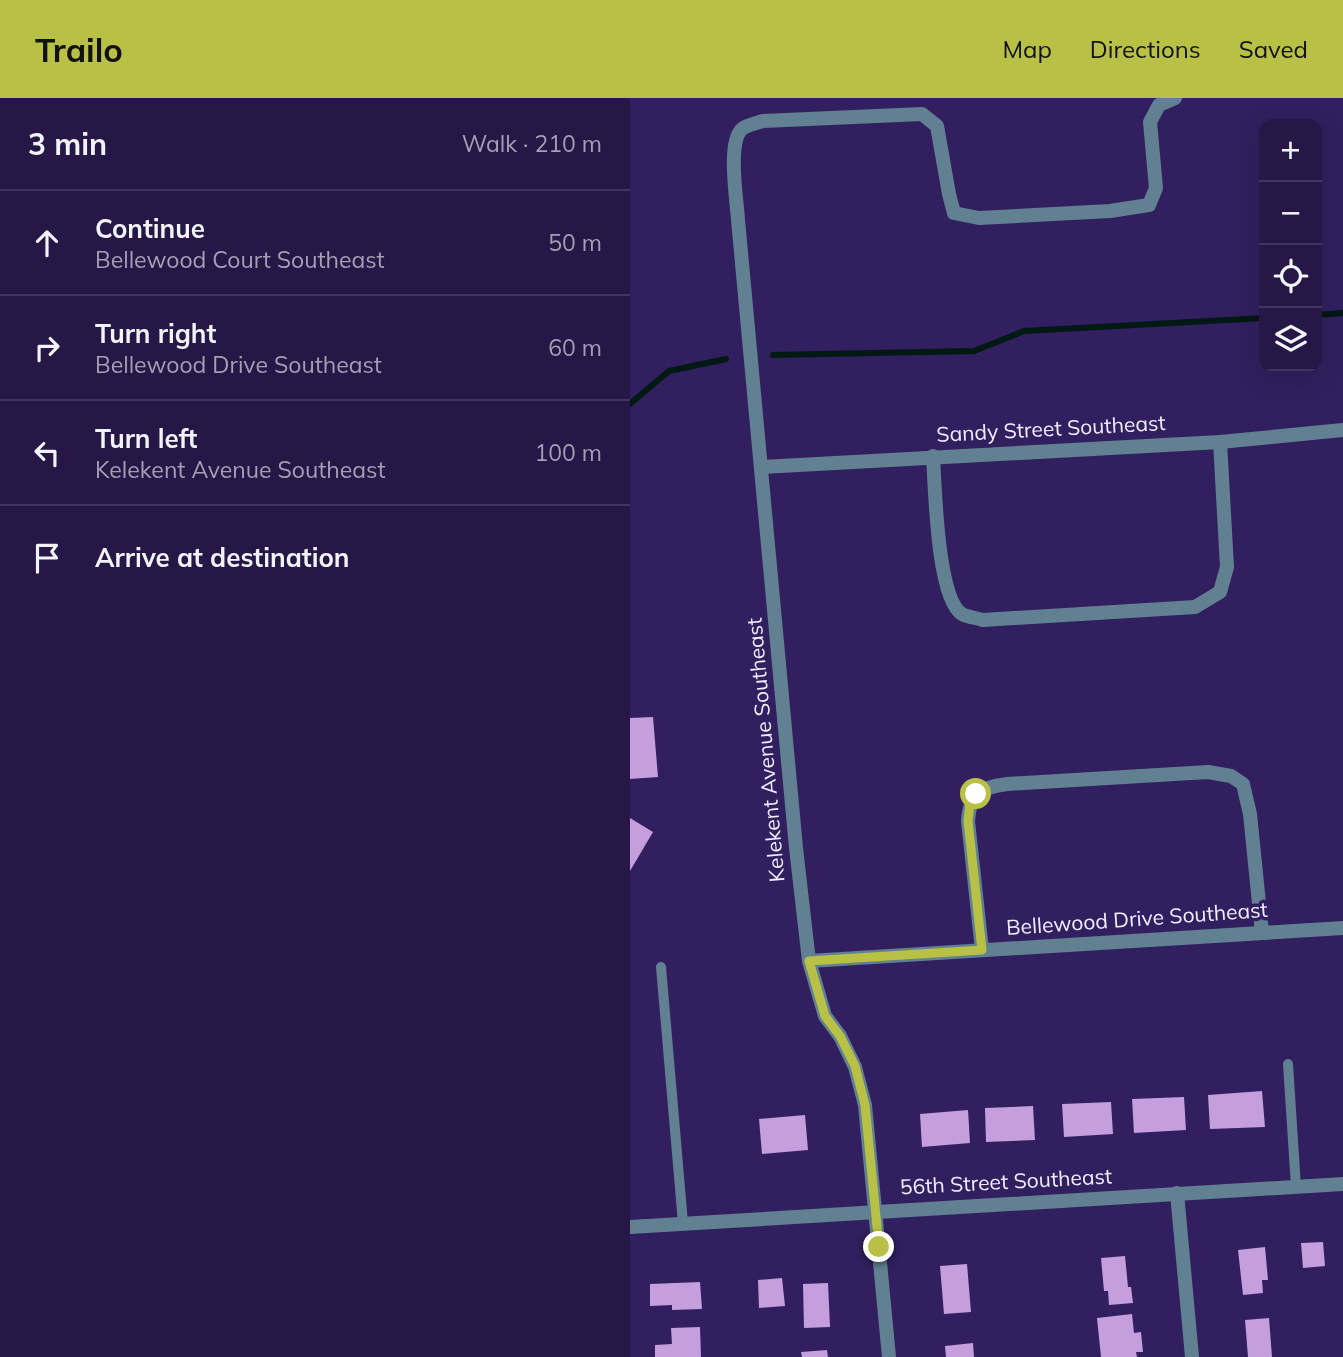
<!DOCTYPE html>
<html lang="en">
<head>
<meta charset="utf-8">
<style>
	body { margin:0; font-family:Mulish,sans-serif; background:#2e204e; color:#f1f3f6 }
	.controls { position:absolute; right:21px; top:21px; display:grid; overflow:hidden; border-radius:14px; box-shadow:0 7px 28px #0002 }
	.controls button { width:63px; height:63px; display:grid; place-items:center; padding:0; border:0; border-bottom:2px solid #423660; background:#261747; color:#f1f3f6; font:35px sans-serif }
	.stop { position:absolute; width:21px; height:21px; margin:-16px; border:5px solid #b9c046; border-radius:50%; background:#fff }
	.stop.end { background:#b9c046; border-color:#fff; box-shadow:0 2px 7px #0008 }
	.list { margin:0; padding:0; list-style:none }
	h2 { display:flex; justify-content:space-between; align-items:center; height:91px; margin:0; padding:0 28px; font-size:30px }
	h2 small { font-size:23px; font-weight:400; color:#a49fb4 }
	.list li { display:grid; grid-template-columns:46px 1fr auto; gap:21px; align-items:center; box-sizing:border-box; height:105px; padding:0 28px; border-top:2px solid #423660 }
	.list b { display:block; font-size:26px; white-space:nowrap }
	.list p { margin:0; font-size:23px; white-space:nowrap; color:#a49fb4 }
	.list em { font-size:23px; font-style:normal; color:#a49fb4 }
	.icon { flex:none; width:38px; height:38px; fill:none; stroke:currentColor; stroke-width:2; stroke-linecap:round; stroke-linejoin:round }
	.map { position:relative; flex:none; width:713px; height:1259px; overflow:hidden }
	header { display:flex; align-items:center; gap:42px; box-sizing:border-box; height:98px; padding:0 35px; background:#b9c046; color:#111 }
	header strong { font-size:33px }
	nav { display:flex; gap:38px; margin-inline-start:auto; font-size:24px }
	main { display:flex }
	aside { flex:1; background:#261747 }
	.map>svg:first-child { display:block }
</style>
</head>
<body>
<header>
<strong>Trailo</strong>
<nav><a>Map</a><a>Directions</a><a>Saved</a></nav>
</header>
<main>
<aside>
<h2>3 min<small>Walk · 210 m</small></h2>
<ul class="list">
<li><svg class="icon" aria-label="ahead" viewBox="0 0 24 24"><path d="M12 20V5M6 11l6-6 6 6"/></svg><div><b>Continue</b><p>Bellewood Court Southeast</p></div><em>50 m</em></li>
<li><svg class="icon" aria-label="right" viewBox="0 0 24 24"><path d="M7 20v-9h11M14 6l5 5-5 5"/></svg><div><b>Turn right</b><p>Bellewood Drive Southeast</p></div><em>60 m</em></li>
<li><svg class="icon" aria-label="left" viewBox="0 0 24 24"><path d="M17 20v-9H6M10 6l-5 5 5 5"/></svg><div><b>Turn left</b><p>Kelekent Avenue Southeast</p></div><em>100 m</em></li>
<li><svg class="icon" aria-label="arrive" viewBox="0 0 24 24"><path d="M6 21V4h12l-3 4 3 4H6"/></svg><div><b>Arrive at destination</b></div></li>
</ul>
</aside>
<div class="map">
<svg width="713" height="1259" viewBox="0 0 713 1259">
	<rect width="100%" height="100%" fill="#321f5f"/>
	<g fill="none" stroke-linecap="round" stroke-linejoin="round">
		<g stroke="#001912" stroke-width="6">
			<polyline points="687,217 713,215"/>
			<polyline points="143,257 344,253 394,233 634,220"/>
			<polyline points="0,306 39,273 96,261"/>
		</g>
	</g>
	<g fill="#c59edd">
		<polygon points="23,619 28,679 0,681 0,620"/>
		<polygon points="0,720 23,734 0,773"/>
		<polygon points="632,993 635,1029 580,1031 578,997"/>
		<polygon points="554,999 556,1032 504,1035 502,1001"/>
		<polygon points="481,1004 483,1036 434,1039 432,1006"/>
		<polygon points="403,1008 405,1042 356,1044 355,1010"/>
		<polygon points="338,1012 340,1045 292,1049 290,1016"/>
		<polygon points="175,1017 178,1052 132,1056 129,1021"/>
		<polygon points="693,1144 695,1168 673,1170 671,1145"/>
		<polygon points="635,1149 638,1182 632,1182 633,1195 613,1197 608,1152"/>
		<polygon points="495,1158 498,1189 501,1189 503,1205 479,1207 478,1193 474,1193 471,1160"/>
		<polygon points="337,1166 341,1214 314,1216 310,1168"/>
		<polygon points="152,1180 155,1208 129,1210 128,1182"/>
		<polygon points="70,1184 72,1211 42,1212 42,1207 20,1208 20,1186"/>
		<polygon points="198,1185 200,1229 174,1230 173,1186"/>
		<polygon points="502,1216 504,1235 511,1234 513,1254 506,1254 507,1259 471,1259 467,1220"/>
		<polygon points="639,1220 642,1259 618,1259 615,1222"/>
		<polygon points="70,1229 71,1259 25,1259 25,1247 42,1246 41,1230"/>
		<polygon points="343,1245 344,1259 316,1259 315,1248"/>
		<polygon points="197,1252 198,1259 172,1259 171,1254"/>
	</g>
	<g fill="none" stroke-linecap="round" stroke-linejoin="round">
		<g stroke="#618092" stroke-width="10">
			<polyline points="31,869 53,1125"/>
			<polyline points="658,966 666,1089"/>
		</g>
		<g stroke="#618092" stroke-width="14">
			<path d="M303,358C305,388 307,501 332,516C337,519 347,520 353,522L565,509L590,494L597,469L590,344"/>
			<polyline points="132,369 590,344 713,332"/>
			<path d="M352,852L338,723C340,694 350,690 377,686L578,674L601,678L613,686L620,716L632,835"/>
			<polyline points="179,863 713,830"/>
			<polyline points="547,1095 562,1259"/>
			<polyline points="0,1129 713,1086"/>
			<path d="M259,1259L235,1007L225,969L210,938L195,918L179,863L166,750L108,122C107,103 97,44 112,31C117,27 127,25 133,23L292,16L307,28L319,96L324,115L349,120L480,113L519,107L526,90L520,24L529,7L545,0"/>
		</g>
	</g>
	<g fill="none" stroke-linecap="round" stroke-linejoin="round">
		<polyline stroke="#b9c046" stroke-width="9" points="249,1149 235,1007 225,968 210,938 195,918 179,863 352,852 338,723 340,705 346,696"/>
	</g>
	<g text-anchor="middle" stroke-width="7" stroke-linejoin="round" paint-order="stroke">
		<g font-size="21" fill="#f1efff" stroke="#321f5f">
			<text transform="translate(421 331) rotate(-3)" y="7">Sandy Street Southeast</text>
			<text transform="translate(136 652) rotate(-95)" y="7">Kelekent Avenue Southeast</text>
			<text transform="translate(507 821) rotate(-4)" y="7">Bellewood Drive Southeast</text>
			<text transform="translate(376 1084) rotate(-3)" y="7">56th Street Southeast</text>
		</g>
	</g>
</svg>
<div class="controls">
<button>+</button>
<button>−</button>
<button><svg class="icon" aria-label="locate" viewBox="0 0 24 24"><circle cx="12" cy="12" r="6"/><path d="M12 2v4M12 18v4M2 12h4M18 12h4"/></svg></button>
<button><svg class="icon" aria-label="layers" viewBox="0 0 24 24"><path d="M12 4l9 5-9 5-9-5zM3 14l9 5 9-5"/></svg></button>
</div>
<div class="stop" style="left:346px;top:696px"></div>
<div class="stop end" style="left:249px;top:1149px"></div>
</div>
</main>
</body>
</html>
